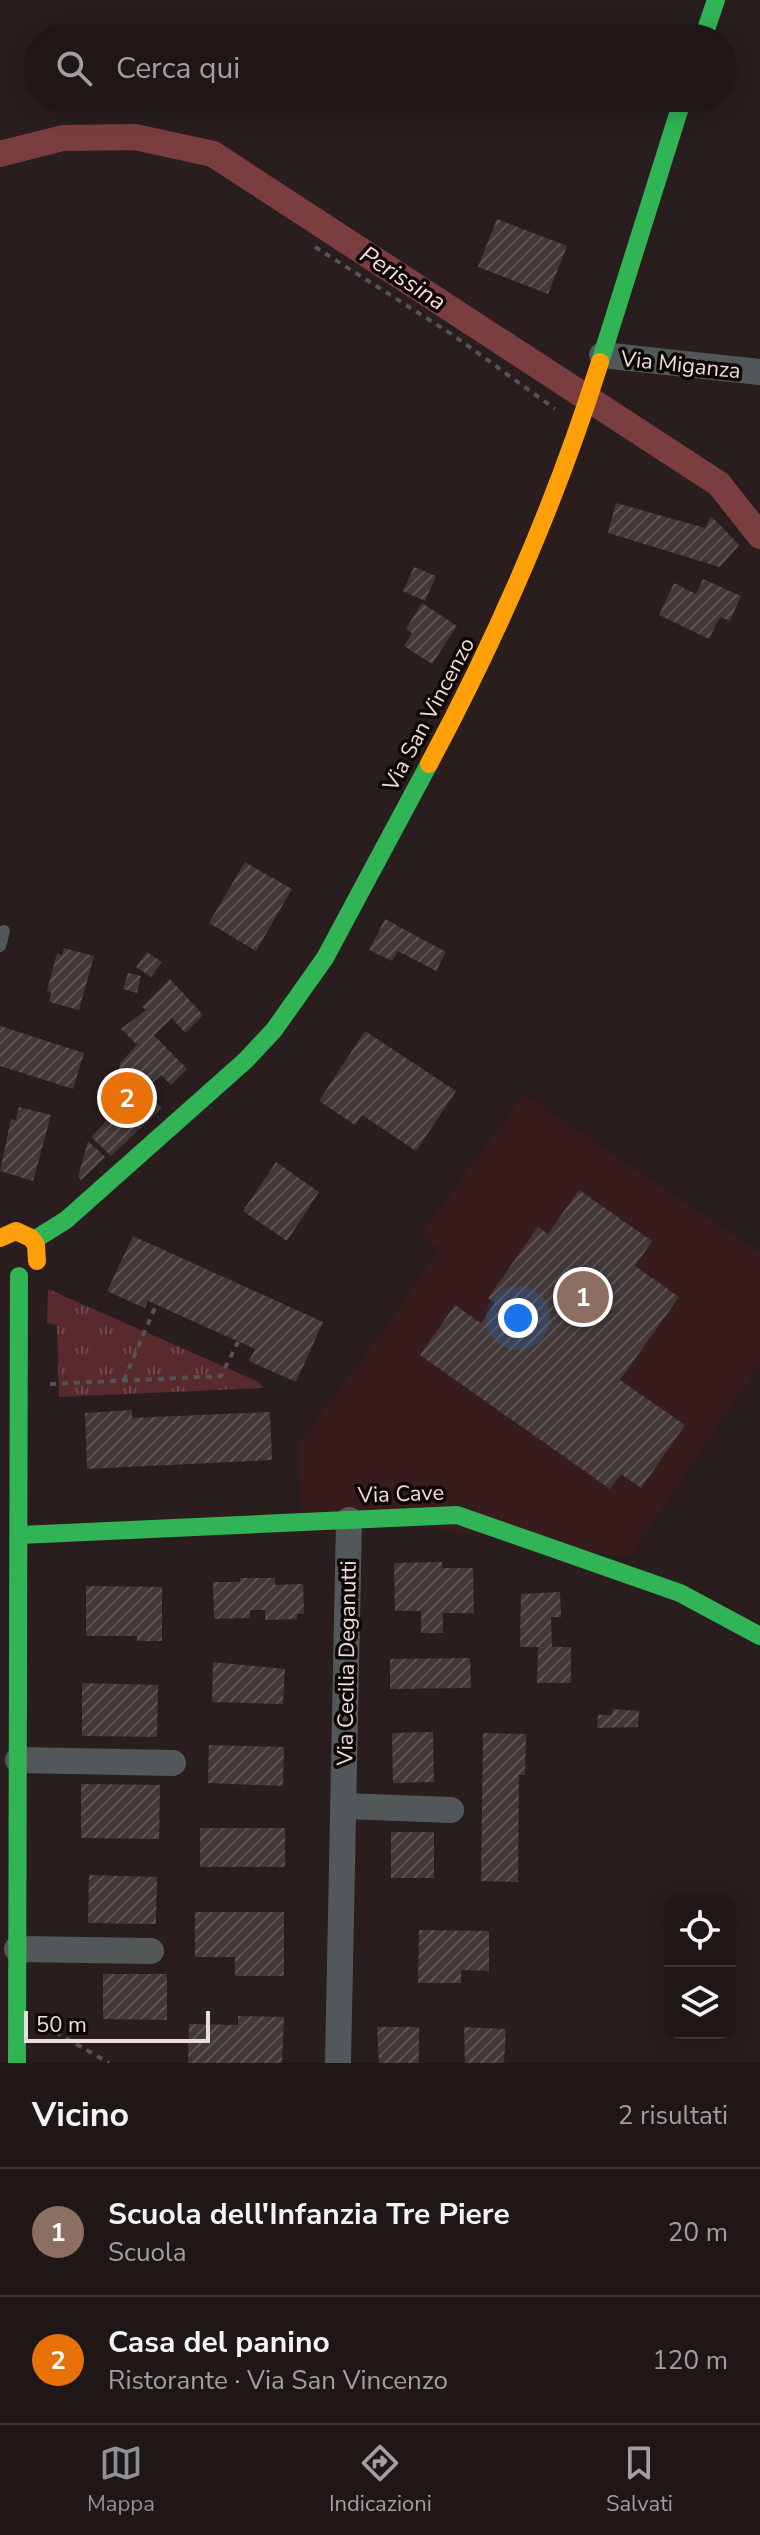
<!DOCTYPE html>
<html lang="it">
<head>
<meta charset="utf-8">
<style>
	body { margin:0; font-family:"Nunito Sans",sans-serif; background:#271f1f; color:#f1f3f6 }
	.controls { position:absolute; right:24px; bottom:24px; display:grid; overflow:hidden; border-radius:16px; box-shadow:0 4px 20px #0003 }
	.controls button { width:72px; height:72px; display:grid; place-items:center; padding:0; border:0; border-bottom:2px solid #3c3535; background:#1f1616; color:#f1f3f6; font:40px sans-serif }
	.scale { position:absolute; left:24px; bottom:20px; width:186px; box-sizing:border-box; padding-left:8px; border:4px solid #ecdcdc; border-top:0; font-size:22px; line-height:28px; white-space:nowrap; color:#ecdcdc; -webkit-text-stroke:6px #0f0606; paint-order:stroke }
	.you { position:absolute; left:518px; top:1318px; width:28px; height:28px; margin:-20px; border:6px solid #fff; border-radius:50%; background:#1a73e8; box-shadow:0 0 0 12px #1a73e833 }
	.badge { display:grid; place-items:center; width:52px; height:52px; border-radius:50%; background:#8c9099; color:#fff; font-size:26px; font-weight:700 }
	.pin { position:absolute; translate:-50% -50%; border:4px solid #fff; box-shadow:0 2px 8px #0006 }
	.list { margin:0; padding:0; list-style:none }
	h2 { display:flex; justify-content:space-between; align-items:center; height:104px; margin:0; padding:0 32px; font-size:34px }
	h2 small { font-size:26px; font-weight:400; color:#a19fa1 }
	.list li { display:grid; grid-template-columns:52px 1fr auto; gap:24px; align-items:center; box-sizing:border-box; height:128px; padding:0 32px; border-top:2px solid #3c3535 }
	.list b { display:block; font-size:30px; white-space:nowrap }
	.list p { margin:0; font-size:26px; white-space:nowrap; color:#a19fa1 }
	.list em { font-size:26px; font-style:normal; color:#a19fa1 }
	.icon { flex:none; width:44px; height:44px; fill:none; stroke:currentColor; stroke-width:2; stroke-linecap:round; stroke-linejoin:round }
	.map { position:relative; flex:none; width:760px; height:2063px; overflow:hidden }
	.search { position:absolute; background:#1f1616; box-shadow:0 4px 20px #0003; left:24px; right:24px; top:24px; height:88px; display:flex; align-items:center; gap:20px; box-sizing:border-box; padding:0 28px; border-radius:44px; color:#a19fa1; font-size:30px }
	.sheet { height:360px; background:#1f1616 }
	nav { display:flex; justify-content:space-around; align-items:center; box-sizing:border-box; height:112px; border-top:2px solid #3c3535; background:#1f1616; font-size:22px; color:#a19fa1 }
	nav a { display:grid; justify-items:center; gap:4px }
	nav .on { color:#8c9099 }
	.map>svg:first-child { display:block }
</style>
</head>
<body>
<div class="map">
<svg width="760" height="2063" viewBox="0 0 760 2063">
	<defs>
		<pattern id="grass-tufts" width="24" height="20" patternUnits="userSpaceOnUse" patternTransform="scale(2)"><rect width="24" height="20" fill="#592a2d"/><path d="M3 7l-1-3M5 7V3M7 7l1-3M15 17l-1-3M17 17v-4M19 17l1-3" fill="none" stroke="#71484b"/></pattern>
		<pattern id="building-hatch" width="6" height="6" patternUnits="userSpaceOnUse" patternTransform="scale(2)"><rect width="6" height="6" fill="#433838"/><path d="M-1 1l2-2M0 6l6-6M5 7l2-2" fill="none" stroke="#5e5454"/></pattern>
	</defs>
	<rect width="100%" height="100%" fill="#291d1d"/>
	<polygon fill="#381c1d" points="524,1094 760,1254 760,1363 630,1557 301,1510 298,1444 377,1340 440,1248 421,1235"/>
	<polygon fill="url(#grass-tufts)" points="48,1289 259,1382 263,1388 59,1397 57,1325 47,1323"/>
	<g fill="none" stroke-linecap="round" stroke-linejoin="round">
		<polyline stroke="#7b3e40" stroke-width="26" points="0,154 63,138 135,137 213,154 719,484 760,536"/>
	</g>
	<g fill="url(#building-hatch)">
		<polygon points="497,219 567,246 548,294 478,267"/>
		<polygon points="616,503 705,528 711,516 739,545 720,567 608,533"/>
		<polygon points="414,567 436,576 425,601 403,591"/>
		<polygon points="703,579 741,596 730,621 720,617 709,639 659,615 674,583 696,594"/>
		<polygon points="422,603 457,626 432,664 404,646 412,633 406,629"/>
		<polygon points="245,862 292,889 256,951 209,923"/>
		<polygon points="385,919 446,952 436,971 398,951 392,961 369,950"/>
		<polygon points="64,948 94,956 79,1010 49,1002 51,992 47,991 57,953 62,956"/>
		<polygon points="147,952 162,962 151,977 136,967"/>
		<polygon points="128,973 141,976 137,993 123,989"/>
		<polygon points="170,979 203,1015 185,1033 172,1018 154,1035 187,1069 171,1085 161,1075 144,1091 162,1108 111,1156 91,1137 111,1116 97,1104 126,1076 119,1069 120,1063 137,1045 121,1029 146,1010 142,1007"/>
		<polygon points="0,1026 84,1053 73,1089 0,1066"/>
		<polygon points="365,1031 456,1091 416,1151 362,1115 355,1125 319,1101"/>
		<polygon points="19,1107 51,1115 33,1181 0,1171 11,1119 16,1120"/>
		<polygon points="88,1141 105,1157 81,1180 78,1177"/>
		<polygon points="276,1162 319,1192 287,1241 243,1211"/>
		<polygon points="579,1190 652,1241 635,1266 679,1297 620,1380 685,1425 641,1488 621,1474 610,1489 420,1355 455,1305 481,1323 495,1303 488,1298 538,1227 548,1234"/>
		<polygon points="133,1236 323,1322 296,1382 249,1361 255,1349 148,1301 145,1308 107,1291"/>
		<polygon points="132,1410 132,1418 270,1412 272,1460 87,1469 85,1413"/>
		<polygon points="442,1562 442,1568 473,1568 474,1613 443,1613 443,1633 421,1633 421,1611 395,1611 394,1563"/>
		<polygon points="240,1578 275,1578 275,1585 303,1584 304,1614 297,1614 297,1619 265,1620 265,1610 250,1610 250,1618 214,1619 213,1582 240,1582"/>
		<polygon points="86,1586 162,1587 162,1641 137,1641 137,1636 86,1636"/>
		<polygon points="560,1592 561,1617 551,1617 552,1647 571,1647 571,1683 537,1683 538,1647 520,1647 521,1594"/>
		<polygon points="470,1658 471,1688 390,1689 390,1659"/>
		<polygon points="213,1662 285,1669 283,1704 212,1702"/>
		<polygon points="82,1683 158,1685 157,1737 82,1736"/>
		<polygon points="613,1709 639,1711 638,1727 597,1728 598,1715 612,1715"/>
		<polygon points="433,1732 434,1782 393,1783 392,1733"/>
		<polygon points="483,1733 526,1734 525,1775 519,1775 518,1882 481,1881"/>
		<polygon points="209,1745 284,1747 283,1786 208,1783"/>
		<polygon points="81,1784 160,1785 159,1839 81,1838"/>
		<rect x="200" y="1828" width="85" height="39"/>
		<rect x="391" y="1832" width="43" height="46"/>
		<polygon points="89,1875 157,1877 156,1924 88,1923"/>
		<polygon points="195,1912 284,1912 284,1976 235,1976 235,1957 195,1957"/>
		<polygon points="419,1930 489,1931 489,1971 461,1970 461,1983 418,1983"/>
		<polygon points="103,1974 167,1974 167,2020 103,2019"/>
		<polygon points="238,2016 284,2017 282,2063 188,2063 189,2024 238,2025"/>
		<polygon points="377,2027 419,2027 419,2063 379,2063"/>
		<polygon points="464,2027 506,2029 504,2063 465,2063"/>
	</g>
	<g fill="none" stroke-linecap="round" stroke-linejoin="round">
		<g stroke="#535455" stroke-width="4" stroke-dasharray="6 6" stroke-linecap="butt">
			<polyline points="315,247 453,335 555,409"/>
			<polyline points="124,1380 156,1305"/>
			<polyline points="50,1384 221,1376 238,1342"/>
			<polyline points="45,2026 109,2063"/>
		</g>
		<polyline stroke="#52585a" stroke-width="12" points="0,946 4,931"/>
		<g stroke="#52585a" stroke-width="26">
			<polyline points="602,355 760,372"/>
			<polyline points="18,1760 173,1763"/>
			<polyline points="344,1806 451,1810"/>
			<polyline points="17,1949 151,1951"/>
			<polyline points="338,2063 349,1520"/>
		</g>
		<g stroke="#30b455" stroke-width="18">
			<polyline points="703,38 716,0"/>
			<polyline points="600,362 683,98"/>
			<polyline points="34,1240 66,1220 246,1060 274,1030 325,958 429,764"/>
			<polyline points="20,1535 457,1515 680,1593 760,1636"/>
			<polyline points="17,2063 19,1276"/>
		</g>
		<g stroke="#ff9f0a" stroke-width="18">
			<path d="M429,764C498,635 556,502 600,362"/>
			<polyline points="0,1238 16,1231 31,1238 36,1245 37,1261"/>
		</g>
	</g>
	<g text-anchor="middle" stroke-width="7" stroke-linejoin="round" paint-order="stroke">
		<g font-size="22" fill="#ecdcdc" stroke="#0f0606">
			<text transform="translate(681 364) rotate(6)" y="8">Via Miganza</text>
			<text transform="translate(428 714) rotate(-62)" y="8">Via San Vincenzo</text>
			<text transform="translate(401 1493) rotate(-2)" y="8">Via Cave</text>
			<text transform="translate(346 1663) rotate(-89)" y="8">Via Cecilia Deganutti</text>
		</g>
		<g font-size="24" font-style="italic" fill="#f4dedd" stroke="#0f0606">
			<text transform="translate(403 278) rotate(33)" y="8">Perissina</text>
		</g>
	</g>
</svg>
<div class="controls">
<button><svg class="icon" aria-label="locate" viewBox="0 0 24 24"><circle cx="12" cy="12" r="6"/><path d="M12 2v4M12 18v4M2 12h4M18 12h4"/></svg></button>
<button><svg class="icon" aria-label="layers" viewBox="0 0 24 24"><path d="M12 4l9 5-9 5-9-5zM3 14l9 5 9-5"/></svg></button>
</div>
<div class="scale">50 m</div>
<div class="you"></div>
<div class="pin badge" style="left:583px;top:1297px;background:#8d6e63">1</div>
<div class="pin badge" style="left:127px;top:1098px;background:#e8710a">2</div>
<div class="search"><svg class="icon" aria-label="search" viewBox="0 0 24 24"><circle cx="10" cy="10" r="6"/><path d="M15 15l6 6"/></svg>Cerca qui</div>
</div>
<section class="sheet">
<h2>Vicino<small>2 risultati</small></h2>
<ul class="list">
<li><span class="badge" style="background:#8d6e63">1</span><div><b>Scuola dell'Infanzia Tre Piere</b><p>Scuola</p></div><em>20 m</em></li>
<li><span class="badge" style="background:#e8710a">2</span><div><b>Casa del panino</b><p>Ristorante · Via San Vincenzo</p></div><em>120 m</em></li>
</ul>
</section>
<nav>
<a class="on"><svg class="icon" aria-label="map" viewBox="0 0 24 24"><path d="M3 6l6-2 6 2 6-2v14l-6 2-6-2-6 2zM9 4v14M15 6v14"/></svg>Mappa</a>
<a><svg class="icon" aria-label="directions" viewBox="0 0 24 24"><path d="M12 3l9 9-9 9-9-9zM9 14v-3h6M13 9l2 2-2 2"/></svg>Indicazioni</a>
<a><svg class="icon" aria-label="saved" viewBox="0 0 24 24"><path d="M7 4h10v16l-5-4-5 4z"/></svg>Salvati</a>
</nav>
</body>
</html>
